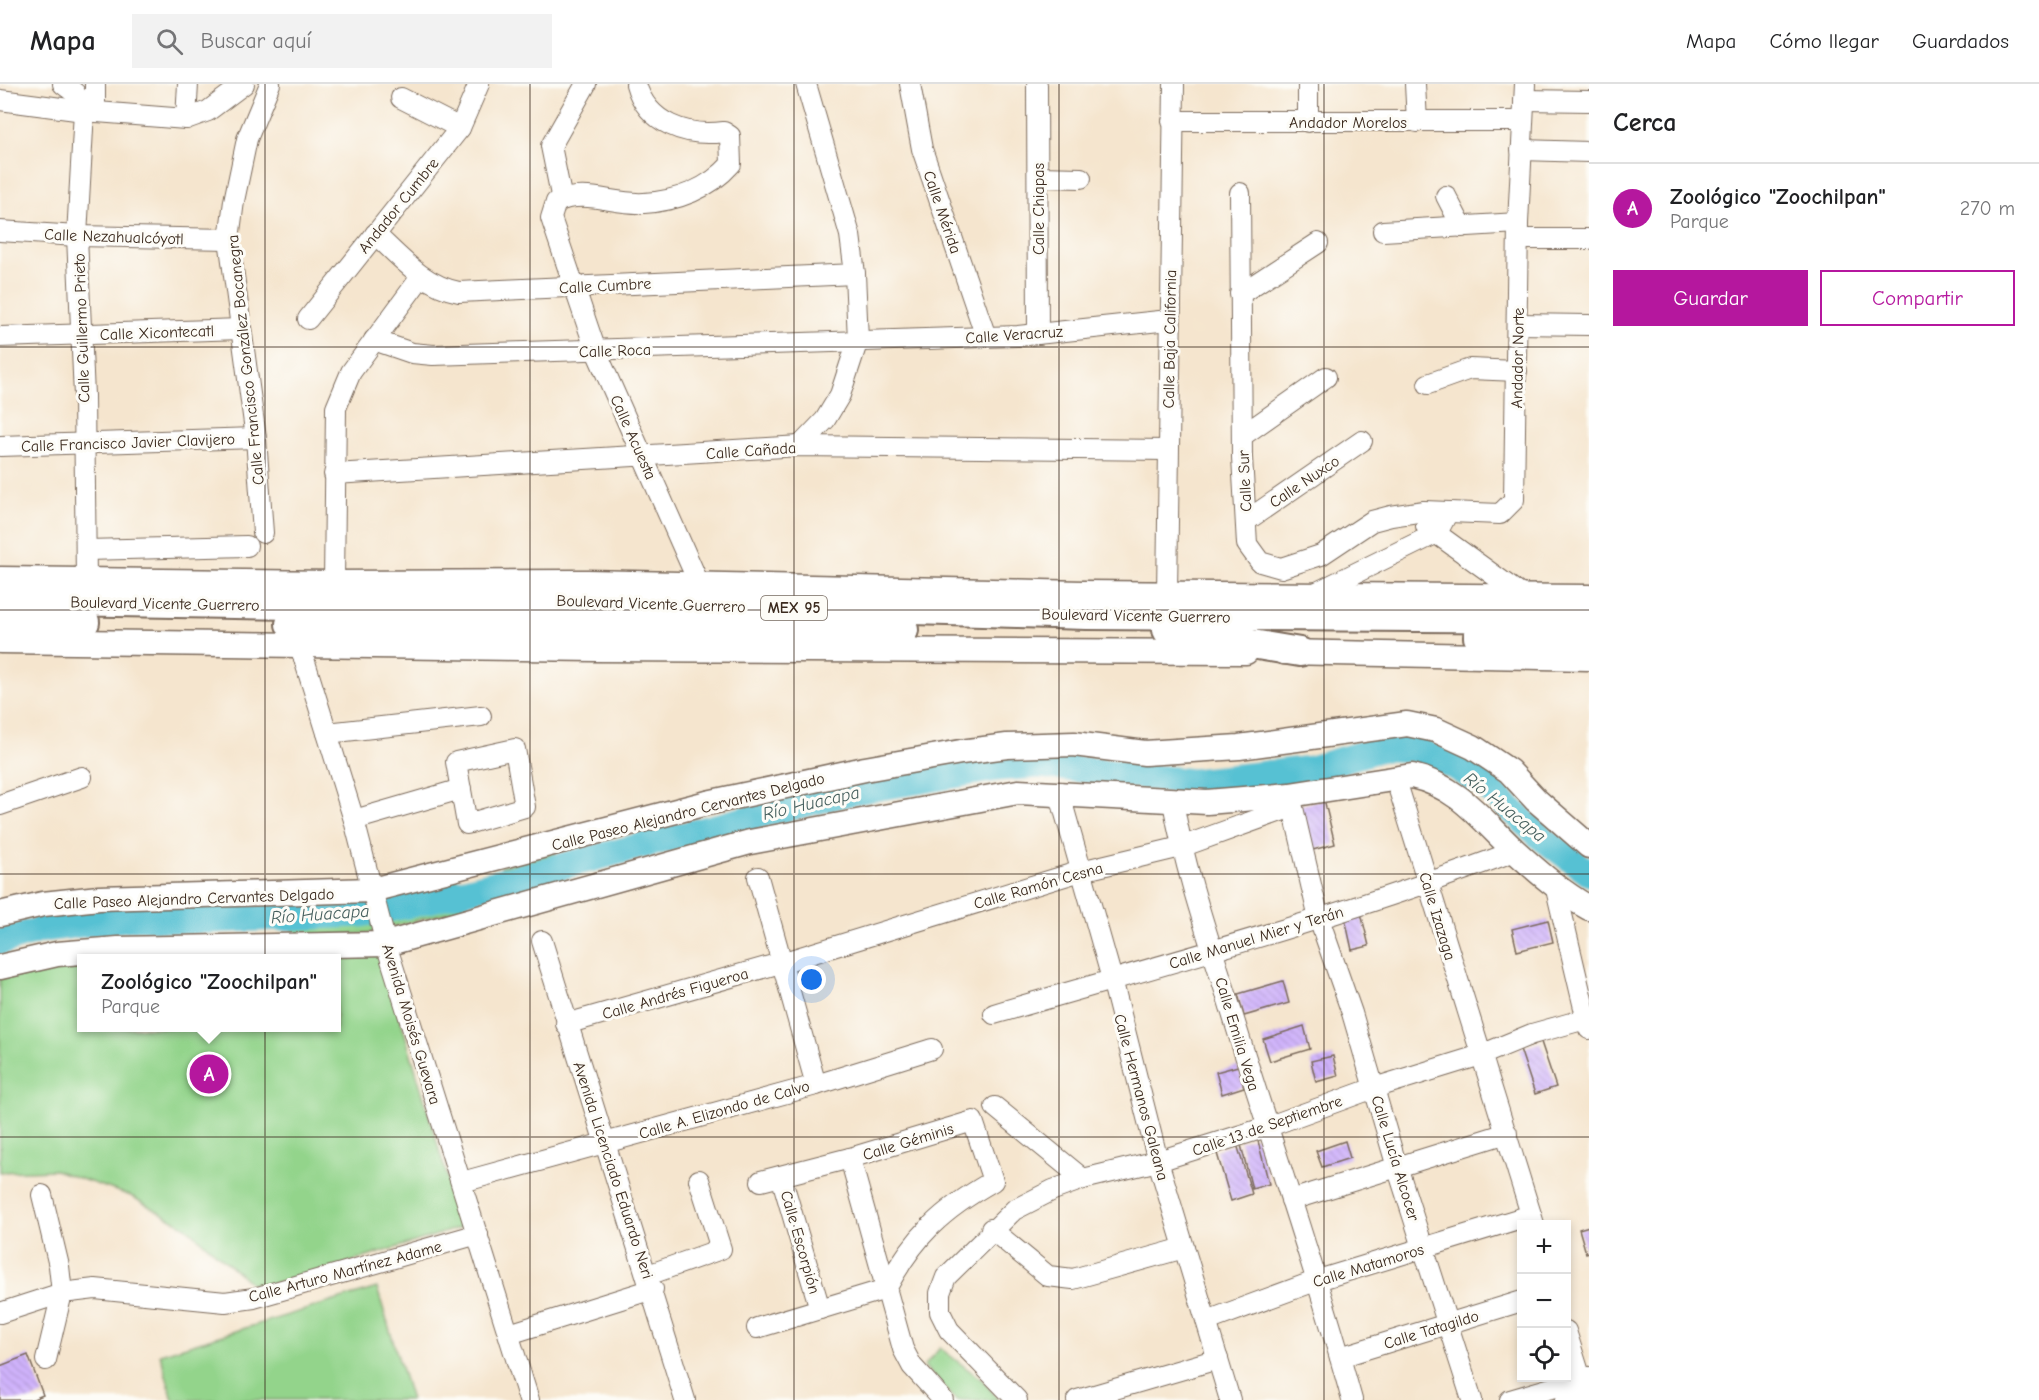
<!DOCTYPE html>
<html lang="es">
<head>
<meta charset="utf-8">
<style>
	body { margin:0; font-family:"Comic Neue",sans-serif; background:#f2f2f2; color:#202124 }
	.controls { position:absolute; right:18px; bottom:18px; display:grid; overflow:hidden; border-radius:0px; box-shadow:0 3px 9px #0003 }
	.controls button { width:54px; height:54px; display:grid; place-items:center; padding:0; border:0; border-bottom:2px solid #e0e0e0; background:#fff; color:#202124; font:30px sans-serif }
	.you { position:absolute; left:812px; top:896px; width:21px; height:21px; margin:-15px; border:4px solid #fff; border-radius:50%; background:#1a73e8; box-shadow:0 0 0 9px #1a73e833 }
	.badge { display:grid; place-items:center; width:39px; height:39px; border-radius:50%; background:#b5179e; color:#fff; font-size:20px; font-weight:700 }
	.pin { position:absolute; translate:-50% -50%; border:3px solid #fff; box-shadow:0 2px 6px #0006 }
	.popup { position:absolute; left:77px; top:870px; width:264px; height:78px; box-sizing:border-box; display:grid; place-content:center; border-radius:0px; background:#fff; filter:drop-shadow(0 2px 4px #0005); font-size:20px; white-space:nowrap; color:#757577 }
	.popup b { font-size:22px; color:#202124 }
	.popup::after { content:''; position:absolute; left:50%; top:100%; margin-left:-12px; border:12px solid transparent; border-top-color:#fff }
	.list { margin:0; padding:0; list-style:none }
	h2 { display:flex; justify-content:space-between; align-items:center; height:78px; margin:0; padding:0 24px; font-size:26px }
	h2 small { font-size:20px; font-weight:400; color:#757577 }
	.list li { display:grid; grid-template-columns:39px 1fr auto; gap:18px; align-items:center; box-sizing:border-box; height:90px; padding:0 24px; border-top:2px solid #e0e0e0 }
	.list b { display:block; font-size:22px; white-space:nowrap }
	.list p { margin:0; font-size:20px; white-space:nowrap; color:#757577 }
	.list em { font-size:20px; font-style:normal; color:#757577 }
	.actions { display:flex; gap:12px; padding:18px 24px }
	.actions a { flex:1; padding:14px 0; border:2px solid #b5179e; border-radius:0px; text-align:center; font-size:21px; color:#b5179e }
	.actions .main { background:#b5179e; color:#fff }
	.icon { flex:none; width:33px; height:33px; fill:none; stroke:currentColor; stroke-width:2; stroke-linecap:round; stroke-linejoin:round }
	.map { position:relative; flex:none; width:1589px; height:1316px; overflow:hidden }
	header { display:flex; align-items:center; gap:36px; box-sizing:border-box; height:84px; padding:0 30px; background:#fff; border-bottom:2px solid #e0e0e0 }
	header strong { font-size:28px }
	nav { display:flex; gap:33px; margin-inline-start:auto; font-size:21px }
	.search { width:420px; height:54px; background:#f2f2f2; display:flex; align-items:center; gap:15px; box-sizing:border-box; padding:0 21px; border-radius:0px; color:#757577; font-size:22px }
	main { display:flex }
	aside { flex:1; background:#fff }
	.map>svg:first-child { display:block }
</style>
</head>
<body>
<header>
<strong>Mapa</strong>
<div class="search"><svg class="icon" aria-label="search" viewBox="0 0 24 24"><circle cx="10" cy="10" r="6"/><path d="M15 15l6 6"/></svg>Buscar aquí</div>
<nav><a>Mapa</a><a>Cómo llegar</a><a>Guardados</a></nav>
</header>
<main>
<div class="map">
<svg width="1589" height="1316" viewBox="0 0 1589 1316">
	<defs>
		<pattern id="building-back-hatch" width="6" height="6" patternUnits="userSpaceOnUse" patternTransform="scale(1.5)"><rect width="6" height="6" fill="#cfb2fb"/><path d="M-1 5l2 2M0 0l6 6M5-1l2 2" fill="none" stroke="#b399d7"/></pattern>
	</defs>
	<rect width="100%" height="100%" fill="#fdfcf7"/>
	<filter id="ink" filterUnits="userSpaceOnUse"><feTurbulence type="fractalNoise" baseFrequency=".0167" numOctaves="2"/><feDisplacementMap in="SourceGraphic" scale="12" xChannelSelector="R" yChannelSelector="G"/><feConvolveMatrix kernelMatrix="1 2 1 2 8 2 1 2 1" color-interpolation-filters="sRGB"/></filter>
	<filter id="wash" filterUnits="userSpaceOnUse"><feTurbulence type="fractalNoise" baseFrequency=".008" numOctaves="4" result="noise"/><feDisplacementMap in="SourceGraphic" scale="24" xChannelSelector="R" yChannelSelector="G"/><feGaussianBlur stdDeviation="1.35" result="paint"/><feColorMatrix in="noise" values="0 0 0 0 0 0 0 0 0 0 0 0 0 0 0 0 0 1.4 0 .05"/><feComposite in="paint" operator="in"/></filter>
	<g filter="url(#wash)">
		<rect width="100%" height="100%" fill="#f5e5ce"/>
		<g fill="#93d48b" stroke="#677f54" stroke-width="1.5">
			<polygon points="555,768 564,799 510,813 501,782"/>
			<polygon points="456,792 465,824 392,843 384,811"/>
			<polygon points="364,811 375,849 292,853 292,815"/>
			<polygon points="381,869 462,1143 332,1184 256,1204 186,1143 131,1112 55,1086 0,1088 0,895 36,884 81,881 82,944 336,944 336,874 183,874"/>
			<polygon points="377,1204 411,1316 173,1316 160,1270"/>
			<polygon points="940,1264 982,1296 999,1316 956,1316 924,1282"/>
		</g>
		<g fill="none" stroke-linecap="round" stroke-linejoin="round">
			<polyline stroke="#57c1d3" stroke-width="27" points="0,858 43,845 137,833 188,837 361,830 414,820 856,707 998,684 1041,681 1192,698 1311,685 1382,664 1415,665 1453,682 1483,700 1542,754 1589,789"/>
		</g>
		<g id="blocks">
			<g fill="url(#building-back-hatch)">
				<polygon points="1324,715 1335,760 1309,767 1299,722"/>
				<polygon points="1361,829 1369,862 1352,866 1345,834"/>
				<polygon points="1548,836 1553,858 1517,867 1512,845"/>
				<polygon points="1283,897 1289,919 1244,932 1238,910"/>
				<polygon points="1304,942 1310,965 1270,977 1263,955"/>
				<polygon points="1541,958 1556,1003 1535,1010 1520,965"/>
				<polygon points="1333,972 1338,992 1316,998 1311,977"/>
				<polygon points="1238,982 1244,1003 1222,1010 1216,988"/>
				<polygon points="1257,1053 1269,1100 1252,1105 1240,1057"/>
				<polygon points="1345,1057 1350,1074 1322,1083 1316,1067"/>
				<polygon points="1237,1060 1252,1110 1231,1117 1216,1066"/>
				<polygon points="1589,1142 1589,1168 1586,1169 1579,1145"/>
				<polygon points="28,1271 43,1311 31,1316 0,1316 0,1282"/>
			</g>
		</g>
	</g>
	<g filter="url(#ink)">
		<use href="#blocks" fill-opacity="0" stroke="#7c6b5c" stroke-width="1.5"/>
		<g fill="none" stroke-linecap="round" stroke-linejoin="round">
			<defs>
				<g id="minor">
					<polyline points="63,0 75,9 84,27 77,152 84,312 86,497"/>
					<path d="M636,0C647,40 687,53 724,48L730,52L731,80C709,105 677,117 644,119C613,121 586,105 556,118L551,134L596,267L700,502"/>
					<polyline points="910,0 922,65 986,253"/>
					<polyline points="1037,0 1038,250"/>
					<polyline points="1415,0 1417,38"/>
					<polyline points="401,14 460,44"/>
					<polyline points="0,16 84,27 186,35 208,27 244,0"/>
					<polyline points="1524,16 1589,17"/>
					<polyline points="95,28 95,0"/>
					<polyline points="186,35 188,0"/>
					<polyline points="1172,37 1523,37"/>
					<polyline points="1308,38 1308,0"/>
					<polyline points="1521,66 1589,68"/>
					<polyline points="1038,93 1081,94"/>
					<polyline points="1240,109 1242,373 1247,460 1260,478 1281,484 1321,471 1372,437 1391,432 1424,427 1500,430 1514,416 1518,139 1525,0"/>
					<polyline points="1446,112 1462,143"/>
					<polyline points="562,116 551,62 586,0"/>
					<polyline points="0,147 77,152 229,155"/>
					<polyline points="1383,147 1518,139"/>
					<path d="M375,150C401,174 423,201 459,208L855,190"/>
					<polyline points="1518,155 1589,155"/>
					<polyline points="1240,210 1318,159"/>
					<polyline points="308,235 460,44 479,0"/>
					<polyline points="1517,240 1589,241"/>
					<polyline points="0,253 241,245"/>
					<polyline points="374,256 412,269 433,271 1018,252 1169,236"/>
					<polyline points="1428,300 1470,285 1517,287"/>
					<polyline points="1242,352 1326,293"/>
					<polyline points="0,362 256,354"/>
					<polyline points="800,362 825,336 840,311 858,256 855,190 850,151 806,0"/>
					<polyline points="334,390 800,362 1168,366"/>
					<polyline points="1246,437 1362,357"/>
					<polyline points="1426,442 1524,513"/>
					<polyline points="263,449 256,354 229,155 234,117 247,55 270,0"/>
					<polyline points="86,466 247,462"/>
					<polyline points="334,499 336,324 351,288 421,193"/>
					<polyline points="1167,510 1174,0"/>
					<polyline points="1313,510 1437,449 1448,428"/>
					<polyline points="300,562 354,736 386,860 529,1316"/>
					<polyline points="327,649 481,632"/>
					<polygon points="515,665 525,723 467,740 456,678"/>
					<polyline points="1395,693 1534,1140"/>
					<polyline points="1059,708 1112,895 1158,1077 1230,1316"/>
					<polyline points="1290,711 1319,835 1352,929 1394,1073 1472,1316"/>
					<path d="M1173,718C1185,786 1207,850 1228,916C1268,1049 1315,1181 1352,1316"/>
					<polyline points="0,721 82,693"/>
					<polyline points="354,736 461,705"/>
					<polyline points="758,793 816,1001"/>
					<polyline points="1555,801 1589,945"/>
					<polyline points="542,857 685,1316"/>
					<path d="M994,930C1169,879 1345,832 1515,767"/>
					<polyline points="566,940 784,878 1081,787 1181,763 1292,723"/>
					<polyline points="995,1023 1083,1095"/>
					<polyline points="850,1074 903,1265 912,1282 943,1316"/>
					<polyline points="781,1092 820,1225"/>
					<path d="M761,1097L850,1074L973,1037L993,1097C942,1126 914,1152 886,1205"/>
					<polyline points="462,1098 816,1001 932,965"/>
					<polyline points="42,1111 59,1182 62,1209 46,1276"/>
					<polyline points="1291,1116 1507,1049"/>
					<polyline points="991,1145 1048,1192 1073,1195 1184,1164"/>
					<polyline points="648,1191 721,1165 699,1096"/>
					<polyline points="0,1229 62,1209 95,1205 225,1218 254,1214 478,1150"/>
					<polyline points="1207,1237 1318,1196 1531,1131"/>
					<polyline points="757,1244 886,1205"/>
					<polyline points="1566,1247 1581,1295"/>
					<polyline points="509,1250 653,1205"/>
					<polyline points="1340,1273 1522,1217"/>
					<polyline points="1017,1316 949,1246 940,1228 940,1209 946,1193 1014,1126 1053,1106 1083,1095 1158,1077 1267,1043 1374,1004 1481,971 1532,950 1589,934"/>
					<polyline points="1077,1316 1218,1275"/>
					<polyline points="1510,1316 1589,1293"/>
				</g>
				<g id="major">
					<polyline points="0,495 334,499 587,498 1083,509 1589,513"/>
					<polyline points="0,557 595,565 1246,568"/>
					<polyline points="1283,568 1589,574"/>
					<polyline points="0,830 43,820 99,814 372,806 707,719 865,685 961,668 1007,662 1074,660 1145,669 1239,663 1407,640 1436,646 1473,663 1509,687 1536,716 1589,762"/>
					<path d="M0,883L57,870L118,865L386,860L750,758L1018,708L1207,718L1290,711L1412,692C1458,702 1482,736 1515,767C1538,788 1562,809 1589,824"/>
					<polyline points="1567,1316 1589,1309"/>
				</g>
				<g id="highway">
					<polyline points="0,516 297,521 526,515 1087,531 1589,534"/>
					<polyline points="0,537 85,538"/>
					<polyline points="290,540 904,546"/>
					<polyline points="1167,546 1300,568"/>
					<polyline points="1478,553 1589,555"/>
				</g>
			</defs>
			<use href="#minor" stroke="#7c6b5c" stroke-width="22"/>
			<use href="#major" stroke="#7c6b5c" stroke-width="27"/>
			<use href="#highway" stroke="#7c6b5c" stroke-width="32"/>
			<use href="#minor" stroke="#fff" stroke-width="20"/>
			<use href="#major" stroke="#fff" stroke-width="24"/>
			<use href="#highway" stroke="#fff" stroke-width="28"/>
		</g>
	</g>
	<path fill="none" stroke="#3b2a1e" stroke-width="1.5" stroke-opacity="0.55" d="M265,0V1316M530,0V1316M794,0V1316M1059,0V1316M1324,0V1316M0,263H1589M0,526H1589M0,790H1589M0,1053H1589"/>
	<g text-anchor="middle" stroke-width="6" stroke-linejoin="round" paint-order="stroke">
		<rect fill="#fdfcf7" stroke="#75695f" stroke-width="1.5" x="761" y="512" width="66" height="24" rx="4.5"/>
		<g font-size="15" font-weight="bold" fill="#3b2a1e">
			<text x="794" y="529">MEX 95</text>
		</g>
		<g font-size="16" fill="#3b2a1e" stroke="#fdfcf7">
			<text x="1348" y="44">Andador Morelos</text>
			<text transform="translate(398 121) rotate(-51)" y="6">Andador Cumbre</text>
			<text transform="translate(1038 125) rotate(-90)" y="6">Calle Chiapas</text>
			<text transform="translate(943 128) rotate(71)" y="6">Calle Mérida</text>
			<text transform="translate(114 152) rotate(2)" y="6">Calle Nezahualcóyotl</text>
			<text transform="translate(605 201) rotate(-3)" y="6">Calle Cumbre</text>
			<text transform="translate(81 244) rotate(-92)" y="6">Calle Guillermo Prieto</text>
			<text transform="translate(157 248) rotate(-2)" y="6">Calle Xicontecatl</text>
			<text transform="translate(1014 250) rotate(-4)" y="6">Calle Veracruz</text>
			<text transform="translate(1169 255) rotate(-89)" y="6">Calle Baja California</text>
			<text transform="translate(615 266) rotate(-2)" y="6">Calle Roca</text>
			<text transform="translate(1517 274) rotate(-89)" y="6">Andador Norte</text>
			<text transform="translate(245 276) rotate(-96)" y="6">Calle Francisco González Bocanegra</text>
			<text transform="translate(634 353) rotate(66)" y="6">Calle Acuesta</text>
			<text transform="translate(128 358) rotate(-2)" y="6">Calle Francisco Javier Clavijero</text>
			<text transform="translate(751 366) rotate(-4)" y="6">Calle Cañada</text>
			<text transform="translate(1244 397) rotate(-93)" y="6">Calle Sur</text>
			<text transform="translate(1304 397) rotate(-34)" y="6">Calle Nuxco</text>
			<text transform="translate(165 519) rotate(1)" y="6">Boulevard Vicente Guerrero</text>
			<text transform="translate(651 519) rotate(2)" y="6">Boulevard Vicente Guerrero</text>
			<text transform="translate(1136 531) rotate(1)" y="6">Boulevard Vicente Guerrero</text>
			<text transform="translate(688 727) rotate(-14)" y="6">Calle Paseo Alejandro Cervantes Delgado</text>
			<text transform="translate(1038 801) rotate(-16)" y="6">Calle Ramón Cesna</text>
			<text transform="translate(194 814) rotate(-2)" y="6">Calle Paseo Alejandro Cervantes Delgado</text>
			<text transform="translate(1438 832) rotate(73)" y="6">Calle Izazaga</text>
			<text transform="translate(1256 853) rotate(-17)" y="6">Calle Manuel Mier y Terán</text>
			<text transform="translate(675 909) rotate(-16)" y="6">Calle Andrés Figueroa</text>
			<text transform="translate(412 940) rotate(73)" y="6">Avenida Moisés Guevara</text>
			<text transform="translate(1238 950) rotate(73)" y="6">Calle Emilia Vega</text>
			<text transform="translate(1142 1013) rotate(75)" y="6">Calle Hermanos Galeana</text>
			<text transform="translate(724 1025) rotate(-16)" y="6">Calle A. Elizondo de Calvo</text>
			<text transform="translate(1267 1041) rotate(-19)" y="6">Calle 13 de Septiembre</text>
			<text transform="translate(908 1057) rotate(-17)" y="6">Calle Géminis</text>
			<text transform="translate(1396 1074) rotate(73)" y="6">Calle Lucía Alcocer</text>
			<text transform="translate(614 1086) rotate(72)" y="6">Avenida Licenciado Eduardo Neri</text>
			<text transform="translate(801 1158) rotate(74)" y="6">Calle Escorpión</text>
			<text transform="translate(1368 1181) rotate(-17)" y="6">Calle Matamoros</text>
			<text transform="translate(345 1187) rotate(-15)" y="6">Calle Arturo Martínez Adame</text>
			<text transform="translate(1431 1245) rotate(-17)" y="6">Calle Tatagildo</text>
		</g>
		<g font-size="18" font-style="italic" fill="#455f5d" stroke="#fdfcf7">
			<text transform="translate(811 719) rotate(-13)" y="6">Río Huacapa</text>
			<text transform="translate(1505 723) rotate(39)" y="6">Río Huacapa</text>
			<text transform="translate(320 830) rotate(-4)" y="6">Río Huacapa</text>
		</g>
	</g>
</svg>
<div class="controls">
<button>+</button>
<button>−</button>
<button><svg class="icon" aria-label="locate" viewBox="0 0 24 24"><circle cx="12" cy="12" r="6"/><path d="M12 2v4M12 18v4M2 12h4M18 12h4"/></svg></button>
</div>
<div class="you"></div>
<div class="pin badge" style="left:209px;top:990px">A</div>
<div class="popup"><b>Zoológico &quot;Zoochilpan&quot;</b>Parque</div>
</div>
<aside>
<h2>Cerca<small></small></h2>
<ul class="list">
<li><span class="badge">A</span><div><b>Zoológico &quot;Zoochilpan&quot;</b><p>Parque</p></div><em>270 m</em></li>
</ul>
<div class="actions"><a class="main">Guardar</a><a>Compartir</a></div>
</aside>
</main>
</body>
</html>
